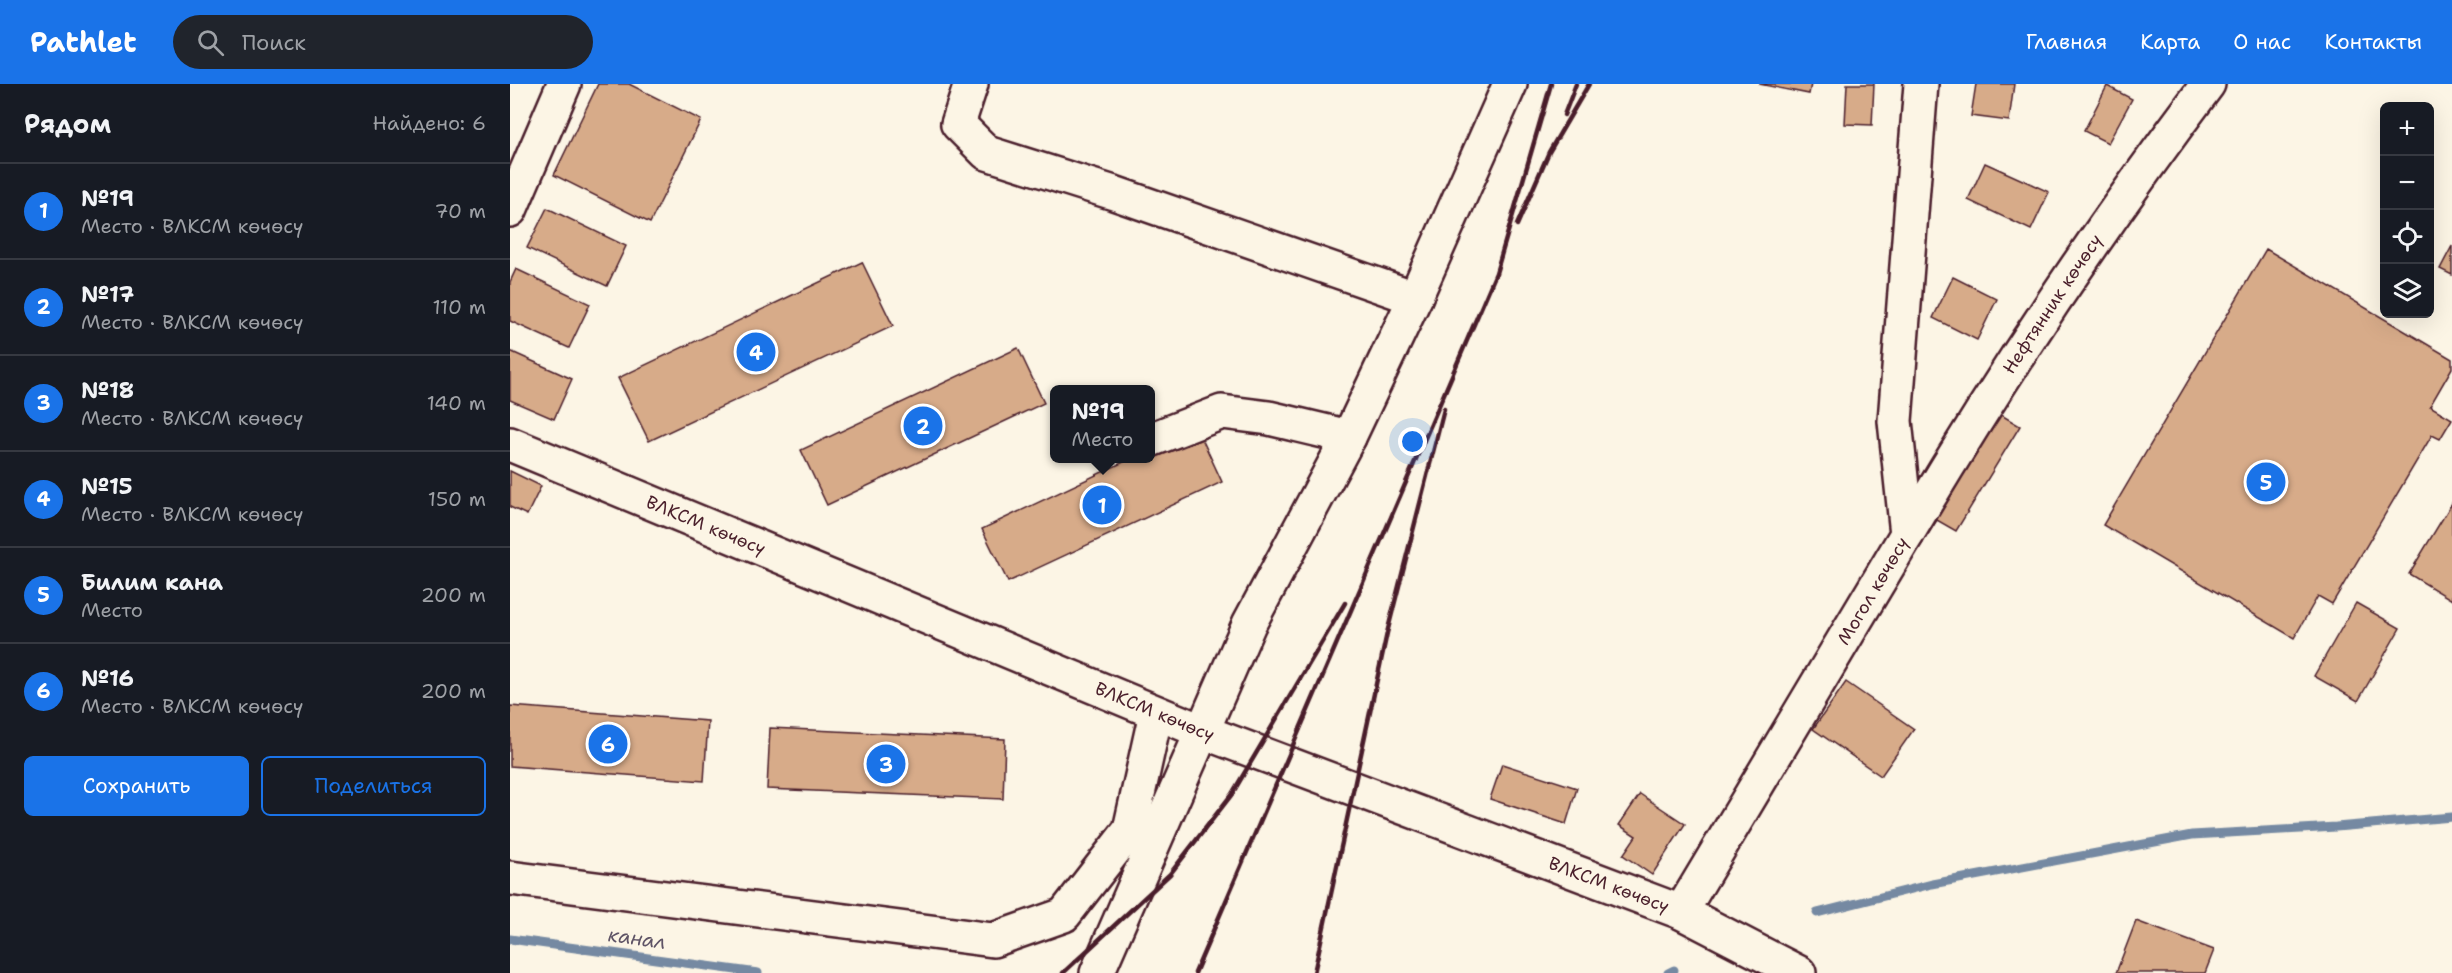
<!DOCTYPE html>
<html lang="ru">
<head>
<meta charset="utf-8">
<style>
	body { margin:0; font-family:"Shantell Sans",sans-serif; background:#20242c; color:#f1f3f6 }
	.controls { position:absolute; right:18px; top:18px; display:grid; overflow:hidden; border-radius:9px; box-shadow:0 6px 24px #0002 }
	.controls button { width:54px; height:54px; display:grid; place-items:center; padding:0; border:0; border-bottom:2px solid #363941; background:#171b24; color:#f1f3f6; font:30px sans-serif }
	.you { position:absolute; left:903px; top:358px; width:21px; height:21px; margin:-15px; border:4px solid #fff; border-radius:50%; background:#1a73e8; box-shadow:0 0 0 9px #1a73e833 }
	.badge { display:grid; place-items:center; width:39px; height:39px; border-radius:50%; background:#1a73e8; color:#fff; font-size:20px; font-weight:700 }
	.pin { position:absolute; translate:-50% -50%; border:3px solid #fff; box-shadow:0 2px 6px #0006 }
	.popup { position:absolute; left:540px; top:301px; width:105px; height:78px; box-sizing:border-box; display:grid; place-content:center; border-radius:9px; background:#171b24; filter:drop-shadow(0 2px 4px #0005); font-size:20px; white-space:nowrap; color:#9ea1a6 }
	.popup b { font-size:22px; color:#f1f3f6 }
	.popup::after { content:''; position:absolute; left:50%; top:100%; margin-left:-12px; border:12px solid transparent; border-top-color:#171b24 }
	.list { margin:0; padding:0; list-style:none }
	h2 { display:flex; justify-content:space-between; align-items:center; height:78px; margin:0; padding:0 24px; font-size:26px }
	h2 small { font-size:20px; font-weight:400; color:#9ea1a6 }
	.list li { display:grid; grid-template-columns:39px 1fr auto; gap:18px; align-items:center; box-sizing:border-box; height:96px; padding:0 24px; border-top:2px solid #363941 }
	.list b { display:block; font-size:22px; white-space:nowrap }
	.list p { margin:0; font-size:20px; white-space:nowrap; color:#9ea1a6 }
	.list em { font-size:20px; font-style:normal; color:#9ea1a6 }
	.actions { display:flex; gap:12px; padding:18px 24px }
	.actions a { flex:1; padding:14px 0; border:2px solid #1a73e8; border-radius:9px; text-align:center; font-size:21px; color:#1a73e8 }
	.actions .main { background:#1a73e8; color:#fff }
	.icon { flex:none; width:33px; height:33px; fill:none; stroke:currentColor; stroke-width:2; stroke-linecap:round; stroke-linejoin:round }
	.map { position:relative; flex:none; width:1942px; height:889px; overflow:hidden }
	header { display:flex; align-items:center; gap:36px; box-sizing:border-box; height:84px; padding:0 30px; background:#1a73e8; color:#fff }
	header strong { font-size:28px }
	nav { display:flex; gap:33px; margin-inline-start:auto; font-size:21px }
	.search { width:420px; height:54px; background:#20242c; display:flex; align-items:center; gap:15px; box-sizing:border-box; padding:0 21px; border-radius:33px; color:#9ea1a6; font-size:22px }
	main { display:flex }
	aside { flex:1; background:#171b24 }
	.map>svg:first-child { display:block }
</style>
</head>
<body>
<header>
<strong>Pathlet</strong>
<div class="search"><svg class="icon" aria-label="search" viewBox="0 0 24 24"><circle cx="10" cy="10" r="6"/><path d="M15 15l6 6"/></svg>Поиск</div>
<nav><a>Главная</a><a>Карта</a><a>О нас</a><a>Контакты</a></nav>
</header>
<main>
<aside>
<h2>Рядом<small>Найдено: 6</small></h2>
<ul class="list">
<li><span class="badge">1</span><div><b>№19</b><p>Место · ВЛКСМ көчөсү</p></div><em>70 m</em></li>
<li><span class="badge">2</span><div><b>№17</b><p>Место · ВЛКСМ көчөсү</p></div><em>110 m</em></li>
<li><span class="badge">3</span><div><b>№18</b><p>Место · ВЛКСМ көчөсү</p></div><em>140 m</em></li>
<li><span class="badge">4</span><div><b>№15</b><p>Место · ВЛКСМ көчөсү</p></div><em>150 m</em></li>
<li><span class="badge">5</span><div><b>Билим кана</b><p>Место</p></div><em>200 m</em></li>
<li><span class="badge">6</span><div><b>№16</b><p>Место · ВЛКСМ көчөсү</p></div><em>200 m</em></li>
</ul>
<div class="actions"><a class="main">Сохранить</a><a>Поделиться</a></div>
</aside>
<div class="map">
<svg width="1942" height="889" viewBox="0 0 1942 889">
	<rect width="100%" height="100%" fill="#fcf5e5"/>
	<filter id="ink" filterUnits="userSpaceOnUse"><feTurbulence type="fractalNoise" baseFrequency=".0167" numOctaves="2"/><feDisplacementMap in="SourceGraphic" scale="12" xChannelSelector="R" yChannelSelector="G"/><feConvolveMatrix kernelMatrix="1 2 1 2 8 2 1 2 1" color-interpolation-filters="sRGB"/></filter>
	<g filter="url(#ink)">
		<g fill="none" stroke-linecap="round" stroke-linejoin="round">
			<g stroke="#7489a2" stroke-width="9">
				<polyline points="1307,829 1422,800 1682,751 1826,743 1942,733"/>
				<polyline points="0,855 248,889"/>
				<polyline points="1158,889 1164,886"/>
			</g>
		</g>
		<g fill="#d7ab89" stroke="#4a1f2b" stroke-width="1.5">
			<polygon points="88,0 119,0 191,36 140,139 44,91"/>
			<polygon points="1249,0 1301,0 1299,10"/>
			<polygon points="1337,0 1364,0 1362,41 1335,40"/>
			<polygon points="1466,0 1504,0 1499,37 1461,32"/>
			<polygon points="1597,2 1622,15 1598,59 1574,47"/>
			<polygon points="1475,79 1539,108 1521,146 1458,116"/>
			<polygon points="37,124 116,162 97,202 17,164"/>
			<polygon points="1942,162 1942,191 1930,185"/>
			<polygon points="1756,165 1942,275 1942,284 1920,322 1942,335 1930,355 1922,351 1822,520 1808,512 1784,554 1593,441"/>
			<polygon points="352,178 383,242 139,357 108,294"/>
			<polygon points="6,185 80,220 59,264 0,237 0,198"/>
			<polygon points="1443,193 1487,215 1467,256 1423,234"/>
			<polygon points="508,264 534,319 317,421 291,366"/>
			<polygon points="0,267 62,295 44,335 0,316"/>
			<polygon points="1481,325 1510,342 1446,447 1427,436 1419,449 1408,443"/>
			<polygon points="687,344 712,398 498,498 472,445 622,374 640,374 640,366"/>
			<polygon points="0,387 31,402 17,431 0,423"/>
			<polygon points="1942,419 1942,516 1899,490"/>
			<polygon points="1846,519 1890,544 1848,617 1804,592"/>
			<polygon points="1336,598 1404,645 1371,692 1303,645"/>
			<polygon points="0,622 198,637 194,697 0,682"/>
			<polygon points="260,644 495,655 493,715 257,705"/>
			<polygon points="992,680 1067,704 1056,740 980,715"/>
			<polygon points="1130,710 1175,740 1142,791 1113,771 1126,752 1109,741"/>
			<polygon points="1626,837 1704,866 1695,889 1606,889"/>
		</g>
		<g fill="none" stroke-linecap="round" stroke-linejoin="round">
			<defs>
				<g id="minor">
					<polyline points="461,0 448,40 477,69 604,109 905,214"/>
					<polyline points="0,126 54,0"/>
					<polyline points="640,356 712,328 759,334 839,353"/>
					<path id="s1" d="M0,360L691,647L1171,828L1289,889"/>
					<path id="s2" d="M1397,450C1489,295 1590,143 1698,0"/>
					<polyline points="0,794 483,856 554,831 620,746 646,629"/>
					<path id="s3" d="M1171,828L1397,450L1385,337L1411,0"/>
					<polyline points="587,889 739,540 839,353 905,214 1000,0"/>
				</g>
			</defs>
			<use href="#minor" stroke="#4a1f2b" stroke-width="38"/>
			<use href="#minor" stroke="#fcf5e5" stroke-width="33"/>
			<g stroke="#4a1f2b" stroke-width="4.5">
				<polyline points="1054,31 1066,0"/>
				<polyline points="1007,141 1039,68 1079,0"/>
				<polyline points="553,889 660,790 722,710 835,519"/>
				<polyline points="685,889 986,189 1041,0"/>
				<polyline points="804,889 877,549 934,325"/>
			</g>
		</g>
	</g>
	<g text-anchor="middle" stroke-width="4.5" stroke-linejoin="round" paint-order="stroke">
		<g font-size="18" fill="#4a1f2b" stroke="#fcf5e5">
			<text dy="6" stroke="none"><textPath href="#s2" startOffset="272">Нефтянник көчөсү</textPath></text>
			<text dy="6" stroke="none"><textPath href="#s1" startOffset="212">ВЛКСМ көчөсү</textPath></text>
			<text dy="6" stroke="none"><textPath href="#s3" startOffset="374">Могол көчөсү</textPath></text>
			<text dy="6" stroke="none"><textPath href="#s1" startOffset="698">ВЛКСМ көчөсү</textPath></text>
			<text dy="6" stroke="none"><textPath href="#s1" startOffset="1184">ВЛКСМ көчөсү</textPath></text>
		</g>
		<g font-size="20" font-style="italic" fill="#5f5466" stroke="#fcf5e5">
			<text transform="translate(127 854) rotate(8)" y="7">канал</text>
		</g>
	</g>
</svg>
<div class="controls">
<button>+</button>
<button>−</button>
<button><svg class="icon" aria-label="locate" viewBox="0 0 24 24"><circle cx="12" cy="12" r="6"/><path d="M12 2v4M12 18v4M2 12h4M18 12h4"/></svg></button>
<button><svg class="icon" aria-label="layers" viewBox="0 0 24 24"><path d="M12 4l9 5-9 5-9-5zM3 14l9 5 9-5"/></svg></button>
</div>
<div class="you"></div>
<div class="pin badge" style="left:592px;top:421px">1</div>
<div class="popup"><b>№19</b>Место</div>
<div class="pin badge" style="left:413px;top:342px">2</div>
<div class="pin badge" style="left:376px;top:680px">3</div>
<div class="pin badge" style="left:246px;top:268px">4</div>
<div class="pin badge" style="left:1756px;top:398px">5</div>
<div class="pin badge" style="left:98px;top:660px">6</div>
</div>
</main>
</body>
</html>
